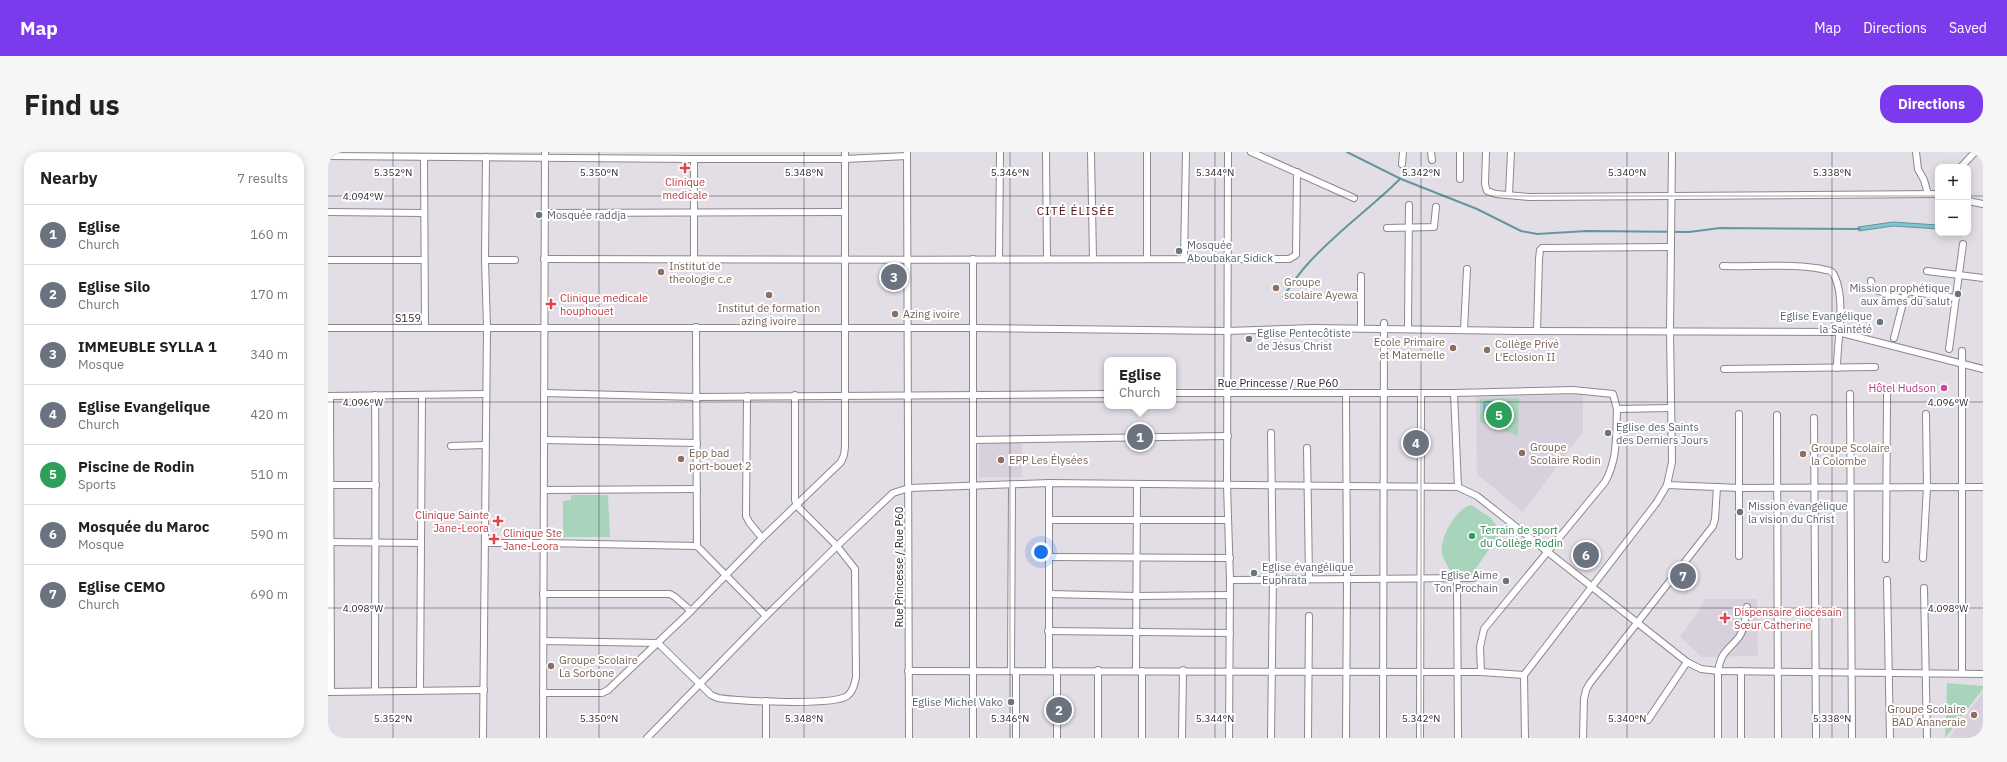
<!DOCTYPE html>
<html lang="en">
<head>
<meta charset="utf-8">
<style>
	body { margin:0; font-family:"IBM Plex Sans",sans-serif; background:#f6f6f6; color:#222 }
	.controls { position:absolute; right:12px; top:12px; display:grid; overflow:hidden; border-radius:8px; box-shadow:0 2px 10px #0003 }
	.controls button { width:36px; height:36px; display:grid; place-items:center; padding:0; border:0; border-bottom:1px solid #e0e0e0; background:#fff; color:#222; font:20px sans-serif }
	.you { position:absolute; left:713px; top:400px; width:14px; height:14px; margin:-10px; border:3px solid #fff; border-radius:50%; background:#1a73e8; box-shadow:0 0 0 6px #1a73e833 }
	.badge { display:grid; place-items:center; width:26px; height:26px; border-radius:50%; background:#7c3aed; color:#fff; font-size:13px; font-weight:700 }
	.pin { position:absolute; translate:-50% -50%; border:2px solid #fff; box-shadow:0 1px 4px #0006 }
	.popup { position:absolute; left:776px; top:205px; width:72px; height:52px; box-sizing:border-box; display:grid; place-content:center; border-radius:8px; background:#fff; filter:drop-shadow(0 1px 3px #0005); font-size:13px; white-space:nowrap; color:#767676 }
	.popup b { font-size:15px; color:#222 }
	.popup::after { content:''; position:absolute; left:50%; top:100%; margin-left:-8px; border:8px solid transparent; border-top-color:#fff }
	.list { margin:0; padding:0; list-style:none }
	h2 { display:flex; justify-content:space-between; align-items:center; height:52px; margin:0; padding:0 16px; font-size:17px }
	h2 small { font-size:13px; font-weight:400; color:#767676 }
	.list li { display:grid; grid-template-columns:26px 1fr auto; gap:12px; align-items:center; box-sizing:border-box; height:60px; padding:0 16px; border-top:1px solid #e0e0e0 }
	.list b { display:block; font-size:15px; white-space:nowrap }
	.list p { margin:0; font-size:13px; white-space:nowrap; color:#767676 }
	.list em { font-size:13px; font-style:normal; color:#767676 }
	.map { position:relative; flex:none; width:1655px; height:586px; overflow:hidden; border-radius:16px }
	header { display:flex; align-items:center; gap:24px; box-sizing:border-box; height:56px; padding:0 20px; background:#7c3aed; color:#fff }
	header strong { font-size:19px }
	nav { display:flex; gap:22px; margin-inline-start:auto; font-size:14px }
	.intro { display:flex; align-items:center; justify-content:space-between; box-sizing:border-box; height:96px; padding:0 24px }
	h1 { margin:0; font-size:28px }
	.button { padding:10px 18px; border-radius:16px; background:#7c3aed; color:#fff; font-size:14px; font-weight:700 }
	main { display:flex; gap:24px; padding:0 24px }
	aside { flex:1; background:#fff; border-radius:16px; box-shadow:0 2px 10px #0003 }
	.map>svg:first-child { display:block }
</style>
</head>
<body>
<header>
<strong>Map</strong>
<nav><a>Map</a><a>Directions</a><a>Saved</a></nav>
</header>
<div class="intro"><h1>Find us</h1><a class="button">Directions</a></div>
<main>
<aside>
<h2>Nearby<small>7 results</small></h2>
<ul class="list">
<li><span class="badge" style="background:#6b7280">1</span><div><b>Eglise</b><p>Church</p></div><em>160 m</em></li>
<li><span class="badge" style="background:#6b7280">2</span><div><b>Eglise Silo</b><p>Church</p></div><em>170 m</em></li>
<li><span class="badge" style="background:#6b7280">3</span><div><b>IMMEUBLE SYLLA 1</b><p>Mosque</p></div><em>340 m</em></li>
<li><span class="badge" style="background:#6b7280">4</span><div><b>Eglise Evangelique</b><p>Church</p></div><em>420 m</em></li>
<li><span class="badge" style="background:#2e9e5b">5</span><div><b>Piscine de Rodin</b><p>Sports</p></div><em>510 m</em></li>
<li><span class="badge" style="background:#6b7280">6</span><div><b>Mosquée du Maroc</b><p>Mosque</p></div><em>590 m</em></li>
<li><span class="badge" style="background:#6b7280">7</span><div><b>Eglise CEMO</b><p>Church</p></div><em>690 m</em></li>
</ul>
</aside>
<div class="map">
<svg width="1655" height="586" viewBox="0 0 1655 586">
	<rect width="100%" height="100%" fill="#e3dee6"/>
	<g fill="#d9d0dd">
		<polygon points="1255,242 1255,280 1195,360 1149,322 1148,245"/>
		<polygon points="694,290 694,325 651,325 651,291"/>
		<polygon points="1378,447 1429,447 1430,504 1374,505 1352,485"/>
		<polygon points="1655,540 1655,586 1621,586"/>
	</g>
	<g fill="#a8d4bb">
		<polygon points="1191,246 1190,284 1152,270 1152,247"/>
		<polygon points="243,343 280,343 282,385 235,385 235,349 243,348"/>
		<path d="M1143,353L1163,366L1173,380L1144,422H1124C1121,416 1116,409 1114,402C1111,387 1128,356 1143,353Z"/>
		<polygon points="1619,531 1655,534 1655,537 1617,586"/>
	</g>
	<g fill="#7ec5d1" stroke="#65969f">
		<polygon points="1565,70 1610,73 1610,77 1565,74 1531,79 1530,75"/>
		<polygon points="1165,249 1165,260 1167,260 1167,264 1156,264 1156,250"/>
	</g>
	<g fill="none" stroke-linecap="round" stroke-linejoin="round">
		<g stroke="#65969f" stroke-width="2">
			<polyline points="1019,0 1073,27 1149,57 1193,79 1209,82 1259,79 1361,80 1392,76 1532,77"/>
			<path d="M955,145C962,135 969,124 977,115C1005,82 1042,57 1072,27"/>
		</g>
		<defs>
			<g id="minor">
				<polyline points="579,0 581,586"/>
				<polyline points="718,0 719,106"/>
				<polyline points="763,0 765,107"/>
				<polyline points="819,0 819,107"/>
				<polyline points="900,0 899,333 902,428 901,586"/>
				<polyline points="923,0 1026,46"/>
				<polyline points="1103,0 1104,8"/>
				<polyline points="1132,0 1132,27"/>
				<polyline points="1158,0 1157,32 1159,39 1168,42 1201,45 1610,42"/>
				<polyline points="1588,0 1590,17 1596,28 1600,42"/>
				<polyline points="0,4 366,7 517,7 579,4"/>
				<polyline points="96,6 97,176"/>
				<polyline points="1074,12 1075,0"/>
				<polyline points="1633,15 1647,0"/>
				<polyline points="1181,42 1183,0"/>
				<polyline points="1640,49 1655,52"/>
				<polyline points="0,60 95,61"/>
				<polyline points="216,61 516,60"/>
				<polyline points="1059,76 1106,75 1108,55"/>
				<path d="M216,107C464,108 713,108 961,107L968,103L969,20"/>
				<polyline points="671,107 672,0"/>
				<polyline points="856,107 858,0"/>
				<polyline points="0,108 95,108"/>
				<polyline points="157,108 187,108"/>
				<polyline points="366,108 366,7"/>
				<path d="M1395,114C1425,115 1470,111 1498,118C1502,118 1506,121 1507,125C1518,149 1509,190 1509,216"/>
				<polyline points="1599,119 1655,126"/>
				<polyline points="1543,129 1544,135 1548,138 1575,147"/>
				<polyline points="368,175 369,394 438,464"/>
				<polyline points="0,176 647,176 899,179 984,176 1191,179 1510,180 1655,217"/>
				<polyline points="1033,176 1033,124"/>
				<polyline points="1080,177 1081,53"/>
				<polyline points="1136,178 1139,117"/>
				<polyline points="1209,179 1211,107 1212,98 1214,96 1343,95"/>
				<polyline points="1566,186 1578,139 1628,146"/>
				<polyline points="1621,197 1635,92"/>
				<polyline points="1396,217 1547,215"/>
				<polyline points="216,241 369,245 779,242"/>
				<polyline points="845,241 1126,241 1245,238 1285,242 1289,257"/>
				<polyline points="1018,241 1019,426 1018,586"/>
				<polyline points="1126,241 1130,335"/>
				<polyline points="1522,242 1524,586"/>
				<path d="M47,243C48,341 47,440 47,538"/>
				<polyline points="0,244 158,242"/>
				<polyline points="2,244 3,540"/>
				<polyline points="419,244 418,364 421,370 434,386"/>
				<polyline points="1449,263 1450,586"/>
				<polyline points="1486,266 1488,586"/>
				<polyline points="943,281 945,426 943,586"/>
				<polyline points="216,288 369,291"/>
				<polyline points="646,288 900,284"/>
				<polyline points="123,294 157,293"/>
				<polyline points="979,296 981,426"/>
				<polyline points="2,333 48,333"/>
				<polyline points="1339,333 1412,336 1655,335"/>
				<polyline points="217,338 369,337"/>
				<polyline points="721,368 900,368"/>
				<polyline points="0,390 93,391"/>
				<polyline points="157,391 216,391 369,394"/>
				<polyline points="1411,404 1411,262"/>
				<polyline points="721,405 902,406"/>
				<polyline points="1595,406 1599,335 1598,262"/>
				<polyline points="1558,407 1559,242"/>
				<polyline points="1129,426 1130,586"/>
				<polyline points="902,428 1145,426"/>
				<polyline points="1559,428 1562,586"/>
				<polyline points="1596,436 1599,586"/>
				<polyline points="215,442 342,442 347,445 363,459"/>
				<polyline points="721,442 809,444 902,443"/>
				<polyline points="720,479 902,481"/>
				<path d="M216,489L330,491L383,543L390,546C410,549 505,554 519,544C525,540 527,531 528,525L527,417L509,394L469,354L467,348V243"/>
				<polyline points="770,518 770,586"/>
				<polyline points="808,518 809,333"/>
				<polyline points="580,519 1153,520 1196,523"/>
				<polyline points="683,519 684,333"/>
				<polyline points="721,519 721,331"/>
				<path d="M1153,520L1152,495L1156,477L1277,330C1290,307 1288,282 1289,257L1343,256"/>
				<polyline points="1634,521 1634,199"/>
				<polyline points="92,538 94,243"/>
				<polyline points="0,540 156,538"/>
				<polyline points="215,541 274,541 280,538 363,459 434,386 513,310 516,303 517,295 517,0"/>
				<polyline points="438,549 438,586"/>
				<polyline points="1320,568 1359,510"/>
				<polyline points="155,586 159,176 157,108 158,5"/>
				<polyline points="215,586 217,0"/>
				<polyline points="319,586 438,464 509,394 565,341 581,336 721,331 1130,335 1149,344 1359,510 1373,517 1390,519 1655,522"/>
				<polyline points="645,586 645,107"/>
				<polyline points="688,586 688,519"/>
				<polyline points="729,586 729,519"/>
				<polyline points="814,586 814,519"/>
				<polyline points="854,586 855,518"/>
				<polyline points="980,586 981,464"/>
				<polyline points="1055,586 1056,171"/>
				<polyline points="1092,586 1093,241"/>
				<polyline points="1197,586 1196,523 1329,350 1339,333 1344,310 1342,179 1344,0"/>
				<polyline points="1255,586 1256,547 1258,538 1262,531 1385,374 1387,367 1389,335"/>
				<path d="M1390,586V519C1394,498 1399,500 1411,485C1417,477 1418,464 1419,455"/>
				<polyline points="1413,586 1413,519"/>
			</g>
		</defs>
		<use href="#minor" stroke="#8d8890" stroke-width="8"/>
		<use href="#minor" stroke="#fff" stroke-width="6"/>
	</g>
	<path fill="none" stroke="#2a282b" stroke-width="1" stroke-opacity="0.45" d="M65,0V586M271,0V586M476,0V586M682,0V586M887,0V586M1093,0V586M1299,0V586M1504,0V586M0,44H1610M1640,44H1655M0,250H1655M0,456H1655"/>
	<g fill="#e0444e" stroke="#fff" stroke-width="1.5">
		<path d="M355 10h4v4h4v4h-4v4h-4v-4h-4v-4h4z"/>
		<path d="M221 146h4v4h4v4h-4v4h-4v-4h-4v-4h4z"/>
		<path d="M168 363h4v4h4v4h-4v4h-4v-4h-4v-4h4z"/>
		<path d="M164 381h4v4h4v4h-4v4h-4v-4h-4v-4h4z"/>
		<path d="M1395 460h4v4h4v4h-4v4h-4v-4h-4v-4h4z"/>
	</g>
	<g fill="#6b7280" stroke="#fff" stroke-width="1.5">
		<circle cx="211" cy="63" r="4"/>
		<circle cx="851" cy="99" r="4"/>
		<circle cx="1630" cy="142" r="4"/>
		<circle cx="1552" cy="170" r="4"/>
		<circle cx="921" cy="187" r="4"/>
		<circle cx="1280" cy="281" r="4"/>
		<circle cx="1412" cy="360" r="4"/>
		<circle cx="926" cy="421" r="4"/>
		<circle cx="1178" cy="429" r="4"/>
		<circle cx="683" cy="550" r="4"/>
	</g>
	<g fill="#8d6e63" stroke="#fff" stroke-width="1.5">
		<circle cx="333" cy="120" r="4"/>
		<circle cx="948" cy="136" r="4"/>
		<circle cx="441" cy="143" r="4"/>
		<circle cx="567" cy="162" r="4"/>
		<circle cx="1125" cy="196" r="4"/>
		<circle cx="1159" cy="198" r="4"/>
		<circle cx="1194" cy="301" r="4"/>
		<circle cx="1475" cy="302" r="4"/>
		<circle cx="353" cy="307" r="4"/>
		<circle cx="673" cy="308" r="4"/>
		<circle cx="223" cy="514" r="4"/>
		<circle cx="1646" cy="563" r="4"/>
	</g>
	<circle fill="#d1479c" stroke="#fff" stroke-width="1.5" cx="1616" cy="236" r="4"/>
	<circle fill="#2e9e5b" stroke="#fff" stroke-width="1.5" cx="1144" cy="384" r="4"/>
	<g text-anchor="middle" stroke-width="4" stroke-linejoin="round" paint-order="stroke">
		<g font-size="11" fill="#be3a42" stroke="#fff" text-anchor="start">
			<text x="357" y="34" text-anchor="middle">Clinique<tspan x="357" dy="13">medicale</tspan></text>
			<text x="232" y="150">Clinique medicale<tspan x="232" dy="13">houphouet</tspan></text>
			<text x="161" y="367" text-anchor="end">Clinique Sainte<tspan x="161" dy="13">Jane-Leora</tspan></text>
			<text x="175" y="385">Clinique Ste<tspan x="175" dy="13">Jane-Leora</tspan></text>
			<text x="1406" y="464">Dispensaire diocésain<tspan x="1406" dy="13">Sœur Catherine</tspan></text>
		</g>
		<g font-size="11" fill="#5b616d" stroke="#fff" text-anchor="start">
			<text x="219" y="67">Mosquée raddja</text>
			<text x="859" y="97">Mosquée<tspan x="859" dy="13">Aboubakar Sidick</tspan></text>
			<text x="1622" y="140" text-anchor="end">Mission prophétique<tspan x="1622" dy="13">aux âmes du salut</tspan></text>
			<text x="1544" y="168" text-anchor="end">Eglise Evangélique<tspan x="1544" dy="13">la Saintété</tspan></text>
			<text x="929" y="185">Eglise Pentecôtiste<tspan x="929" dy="13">de Jésus Christ</tspan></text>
			<text x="1288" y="279">Eglise des Saints<tspan x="1288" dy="13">des Derniers Jours</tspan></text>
			<text x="1420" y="358">Mission évangélique<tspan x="1420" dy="13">la vision du Christ</tspan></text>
			<text x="934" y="419">Eglise évangélique<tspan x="934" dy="13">Euphrata</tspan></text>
			<text x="1170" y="427" text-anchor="end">Eglise Aime<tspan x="1170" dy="13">Ton Prochain</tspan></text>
			<text x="675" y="554" text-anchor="end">Eglise Michel Vako</text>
		</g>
		<g font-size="11" fill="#785e54" stroke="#fff" text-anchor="start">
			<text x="341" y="118">Institut de<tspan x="341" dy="13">theologie c.e</tspan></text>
			<text x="956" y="134">Groupe<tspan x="956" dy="13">scolaire Ayewa</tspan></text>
			<text x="441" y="160" text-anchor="middle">Institut de formation<tspan x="441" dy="13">azing ivoire</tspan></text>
			<text x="575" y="166">Azing ivoire</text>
			<text x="1117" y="194" text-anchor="end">Ecole Primaire<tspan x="1117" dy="13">et Maternelle</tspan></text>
			<text x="1167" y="196">Collège Privé<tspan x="1167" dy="13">L'Eclosion II</tspan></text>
			<text x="1202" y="299">Groupe<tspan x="1202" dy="13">Scolaire Rodin</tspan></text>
			<text x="1483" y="300">Groupe Scolaire<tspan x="1483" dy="13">la Colombe</tspan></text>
			<text x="361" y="305">Epp bad<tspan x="361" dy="13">port-bouet 2</tspan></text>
			<text x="681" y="312">EPP Les Élysées</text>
			<text x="231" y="512">Groupe Scolaire<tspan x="231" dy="13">La Sorbone</tspan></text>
			<text x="1638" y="561" text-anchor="end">Groupe Scolaire<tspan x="1638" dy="13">BAD Ananeraie</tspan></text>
		</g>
		<g font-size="11" fill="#2a282b" stroke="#fff">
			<text x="80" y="170">S159</text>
			<text x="950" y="235">Rue Princesse / Rue P60</text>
			<text transform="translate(571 415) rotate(-90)" y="4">Rue Princesse / Rue P60</text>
		</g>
		<g font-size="11" fill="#b23c85" stroke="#fff" text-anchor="end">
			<text x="1608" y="240">Hôtel Hudson</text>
		</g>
		<g font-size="11" fill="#27864d" stroke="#fff" text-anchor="start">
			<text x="1152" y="382">Terrain de sport<tspan x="1152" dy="13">du Collège Rodin</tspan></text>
		</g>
		<g font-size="12" letter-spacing="1" fill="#500a0e" stroke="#fff">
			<text x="748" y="63">CITÉ ÉLISÉE</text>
		</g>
	</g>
	<g font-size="10" text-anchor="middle" fill="#2a282b" stroke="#fff" stroke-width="4" stroke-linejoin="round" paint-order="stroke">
		<text x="65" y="24">5.352°N</text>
		<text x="271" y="24">5.350°N</text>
		<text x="476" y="24">5.348°N</text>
		<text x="682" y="24">5.346°N</text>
		<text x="887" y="24">5.344°N</text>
		<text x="1093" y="24">5.342°N</text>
		<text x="1299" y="24">5.340°N</text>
		<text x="1504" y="24">5.338°N</text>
		<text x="35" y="48">4.094°W</text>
		<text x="1620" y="254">4.096°W</text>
		<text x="35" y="254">4.096°W</text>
		<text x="1620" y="460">4.098°W</text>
		<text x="35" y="460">4.098°W</text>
		<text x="65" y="570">5.352°N</text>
		<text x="271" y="570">5.350°N</text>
		<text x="476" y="570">5.348°N</text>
		<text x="682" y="570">5.346°N</text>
		<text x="887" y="570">5.344°N</text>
		<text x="1093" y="570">5.342°N</text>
		<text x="1299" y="570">5.340°N</text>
		<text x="1504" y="570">5.338°N</text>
	</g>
</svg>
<div class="controls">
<button>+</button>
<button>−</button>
</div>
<div class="you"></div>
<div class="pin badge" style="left:812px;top:285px;background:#6b7280">1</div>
<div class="popup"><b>Eglise</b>Church</div>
<div class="pin badge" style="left:731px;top:558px;background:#6b7280">2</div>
<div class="pin badge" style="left:566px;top:125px;background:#6b7280">3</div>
<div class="pin badge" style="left:1088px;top:291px;background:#6b7280">4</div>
<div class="pin badge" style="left:1171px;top:263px;background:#2e9e5b">5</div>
<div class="pin badge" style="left:1258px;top:403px;background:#6b7280">6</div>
<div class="pin badge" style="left:1355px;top:424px;background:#6b7280">7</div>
</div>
</main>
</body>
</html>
